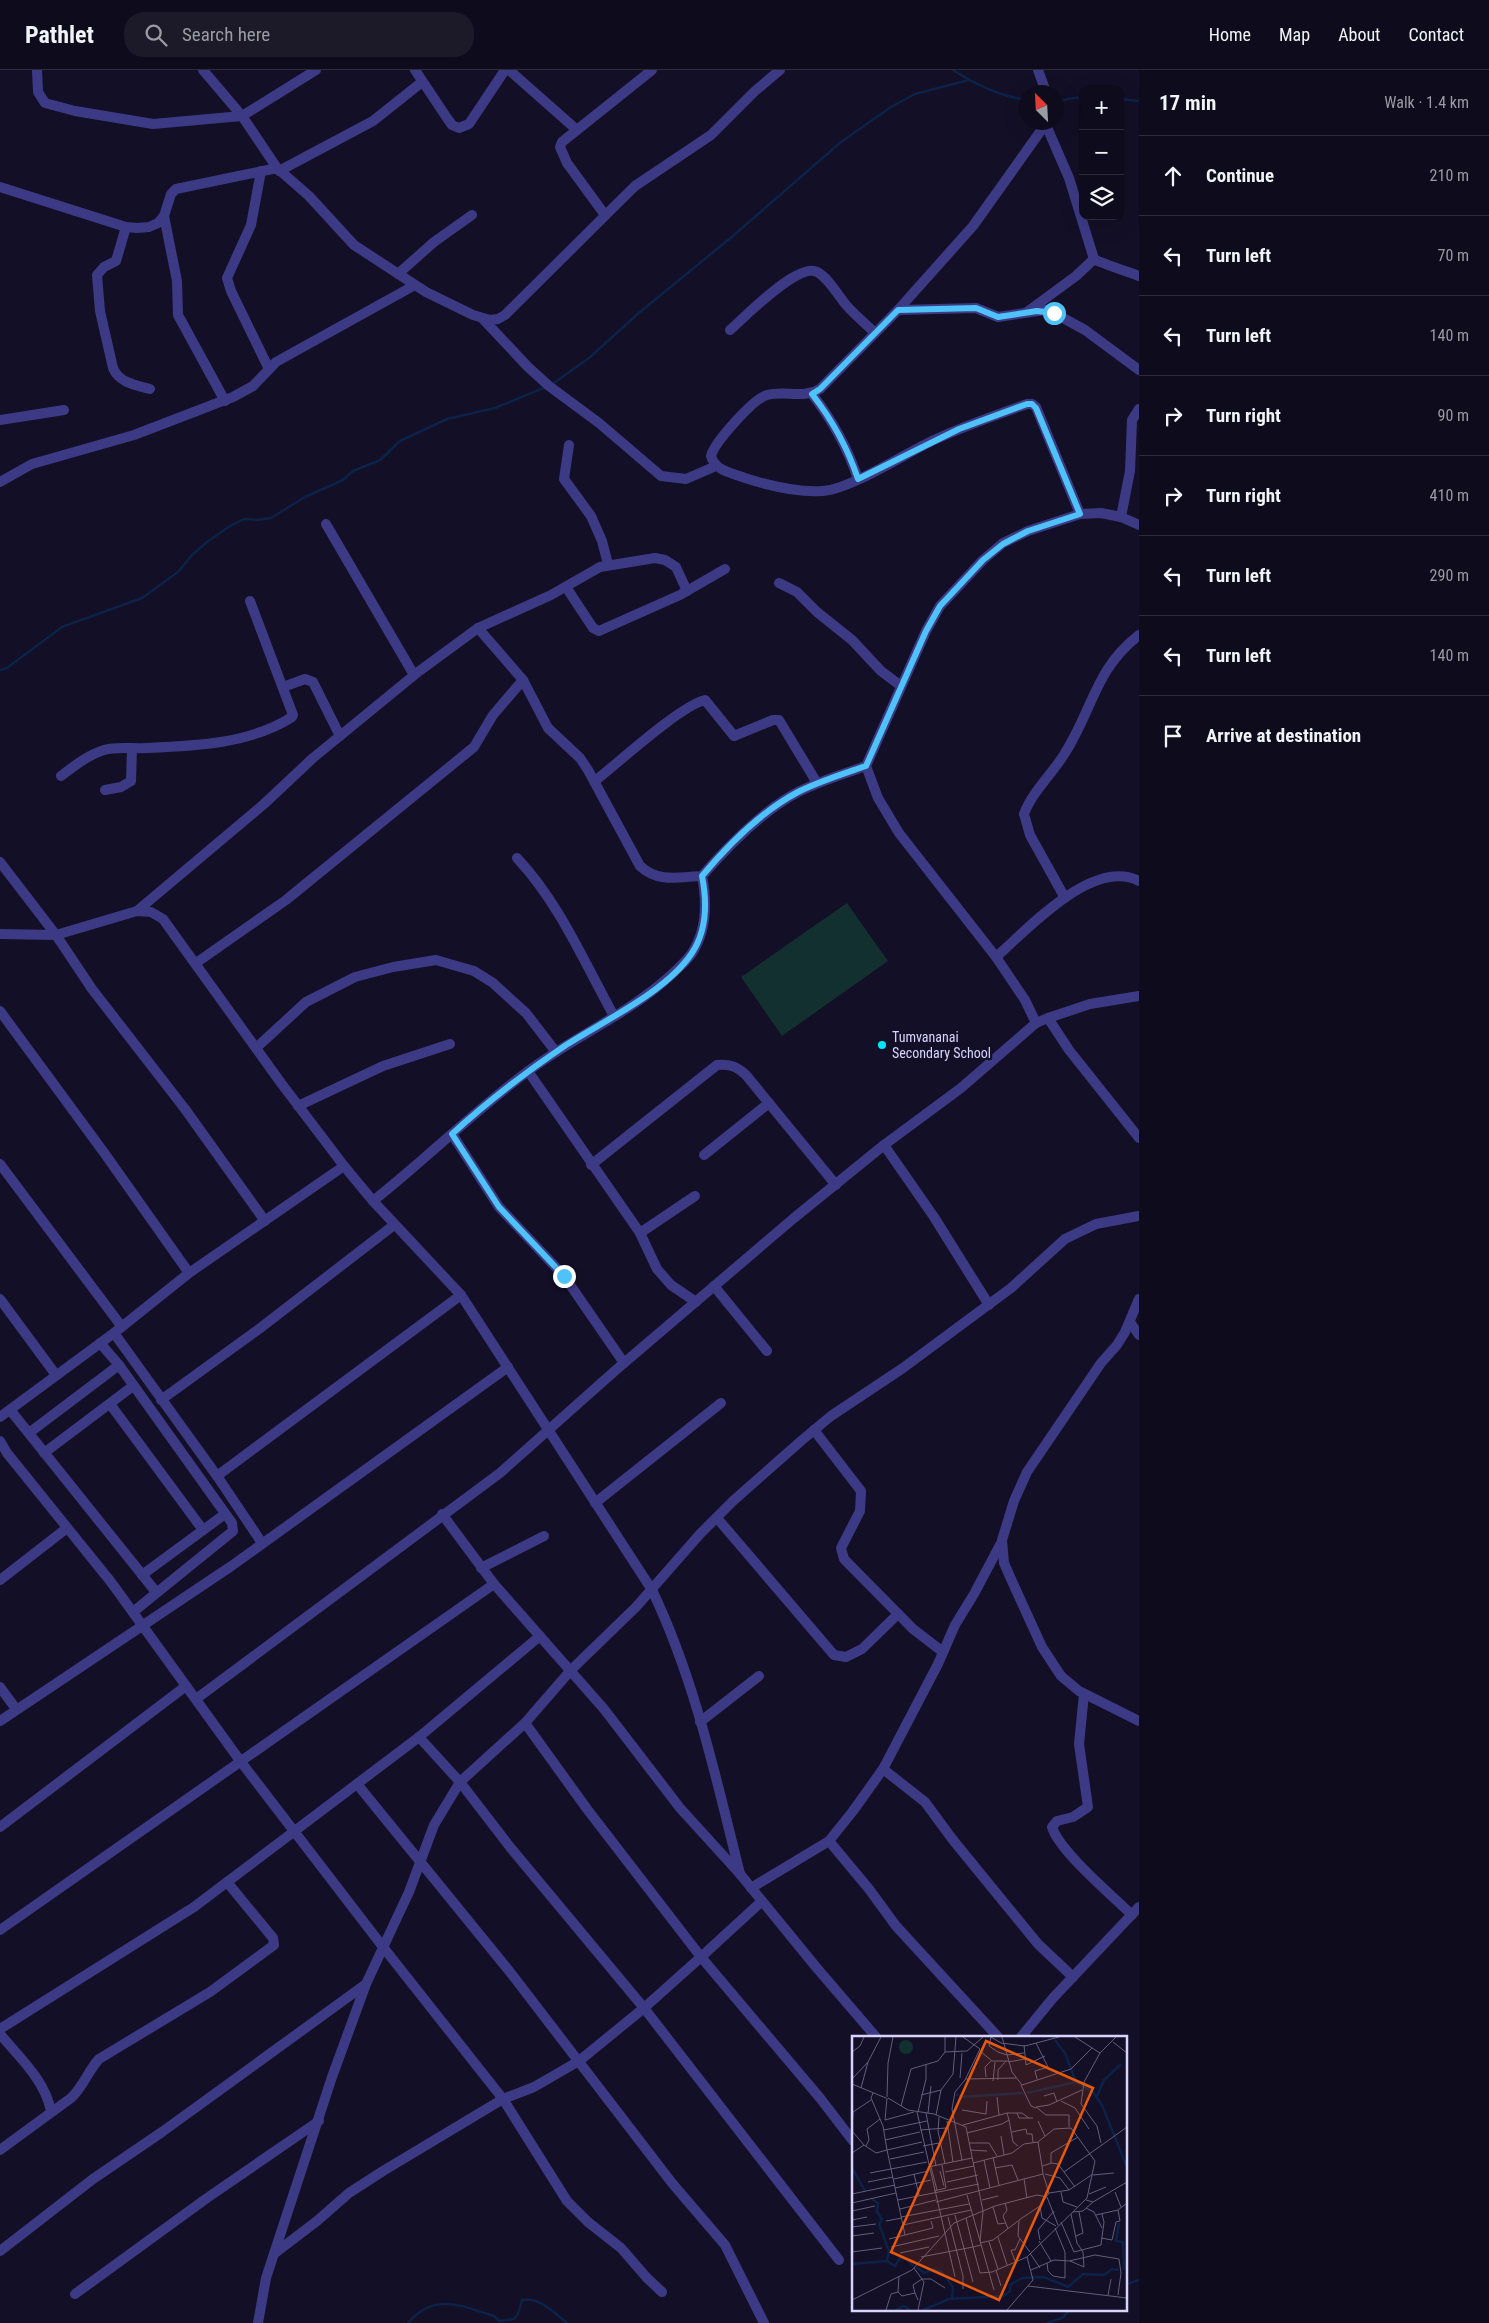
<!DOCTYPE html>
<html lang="en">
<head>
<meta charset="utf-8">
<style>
	body { margin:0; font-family:"Roboto Condensed",sans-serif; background:#1c1929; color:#f1f3f6 }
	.controls { position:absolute; right:15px; top:15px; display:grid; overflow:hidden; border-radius:10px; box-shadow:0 5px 20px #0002 }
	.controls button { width:45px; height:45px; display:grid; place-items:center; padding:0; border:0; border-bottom:1px solid #2e2b3b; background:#0e0b1c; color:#f1f3f6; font:25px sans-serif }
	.compass { position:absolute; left:1019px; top:15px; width:45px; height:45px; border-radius:50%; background:#0e0b1c; box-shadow:0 5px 20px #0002; rotate:336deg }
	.stop { position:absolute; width:15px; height:15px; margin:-11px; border:4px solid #4fc3f7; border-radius:50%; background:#fff }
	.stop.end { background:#4fc3f7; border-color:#fff; box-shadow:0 1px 5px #0008 }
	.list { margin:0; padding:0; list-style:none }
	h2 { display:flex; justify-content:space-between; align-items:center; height:65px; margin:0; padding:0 20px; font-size:21px }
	h2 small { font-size:16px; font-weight:400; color:#9b9ba3 }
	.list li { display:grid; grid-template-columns:32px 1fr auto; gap:15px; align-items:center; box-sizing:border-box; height:80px; padding:0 20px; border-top:1px solid #2e2b3b }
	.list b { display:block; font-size:19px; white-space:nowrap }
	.list em { font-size:16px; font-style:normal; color:#9b9ba3 }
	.icon { flex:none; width:28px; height:28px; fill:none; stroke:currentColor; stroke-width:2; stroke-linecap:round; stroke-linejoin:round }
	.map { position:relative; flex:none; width:1139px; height:2253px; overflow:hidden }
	header { display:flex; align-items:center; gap:30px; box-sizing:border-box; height:70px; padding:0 25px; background:#0e0b1c; border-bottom:1px solid #2e2b3b }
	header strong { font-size:24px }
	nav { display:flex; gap:28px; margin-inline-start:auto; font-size:18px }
	.search { width:350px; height:45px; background:#1c1929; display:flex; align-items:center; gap:12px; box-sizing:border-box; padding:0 18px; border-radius:20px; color:#9b9ba3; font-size:19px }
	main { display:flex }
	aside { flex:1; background:#0e0b1c }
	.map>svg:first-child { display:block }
</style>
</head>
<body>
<header>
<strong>Pathlet</strong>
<div class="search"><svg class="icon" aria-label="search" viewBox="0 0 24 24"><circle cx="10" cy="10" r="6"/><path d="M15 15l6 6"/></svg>Search here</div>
<nav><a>Home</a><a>Map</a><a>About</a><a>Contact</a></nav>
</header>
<main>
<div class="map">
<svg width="1139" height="2253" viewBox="0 0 1139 2253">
	<rect width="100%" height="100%" fill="#130f26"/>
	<polygon fill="#12302f" points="847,833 888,891 782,966 741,907"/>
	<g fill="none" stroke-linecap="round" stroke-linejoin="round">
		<g stroke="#0c2248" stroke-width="2.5">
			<path d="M953,0C976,15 999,26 1026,30"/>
			<polyline points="1120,29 1139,31"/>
			<polyline points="1056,33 1068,29 1083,27"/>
			<polyline points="551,315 589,288 640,242 734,165 841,72 891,37 915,24 969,10"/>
			<polyline points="0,600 7,598 62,557 142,528 178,502 192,485 207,472 230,456 244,449 258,450 271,448 305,427 343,410 353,401 380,390 400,371 447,349 495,338 546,317"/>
			<polyline points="1125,2215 1139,2210"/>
			<path d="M408,2253C435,2222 461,2236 494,2246L499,2251L514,2249L518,2244L522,2230C539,2226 554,2243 567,2253"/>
			<polyline points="1047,2253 1062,2248 1071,2239"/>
		</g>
		<g stroke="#3d3a85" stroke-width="10">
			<polyline points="37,0 38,22 45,33 75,41 153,54 242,46 316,0"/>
			<polyline points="203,0 242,46 277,98 309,126 354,175 426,222 473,245 490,250 498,249 505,245 635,116 711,65 755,21 780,0"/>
			<polyline points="415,0 447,48 452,55 459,58 469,54 505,0"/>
			<polyline points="509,0 577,60"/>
			<polyline points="1038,0 1046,22"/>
			<path d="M1047,52L973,156L898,240L820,319C803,329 785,320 767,325C753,329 714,373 711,386C715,401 732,403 745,408C770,416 797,423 823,421C851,419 906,383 934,370C964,356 996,345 1027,334H1032L1036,337L1080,444"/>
			<path d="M1046,55L1069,108L1094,189C1098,192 1131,203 1139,206"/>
			<polyline points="261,101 251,155 227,208 231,221 269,299"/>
			<polyline points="279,101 373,51 422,12"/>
			<polyline points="0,117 126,157 137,158 149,157 158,153 164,146 171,124 176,119 277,98"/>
			<polyline points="605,145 567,93 560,77 562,72 652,0"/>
			<polyline points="164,146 177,211 178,245 225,331"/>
			<path d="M126,157L116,191L104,197L97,205L100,241L113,298C119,313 136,315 150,319"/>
			<polyline points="398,204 434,172 472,145"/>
			<polyline points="898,240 976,238 998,247 1045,240 1054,243 1085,260 1139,300"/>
			<polyline points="1027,242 1076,206 1094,189"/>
			<polyline points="483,249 528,297 549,316 599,353 661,406 686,409 716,396"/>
			<path d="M730,260C745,247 798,192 817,202C829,208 838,226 847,236C856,246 866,254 875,263"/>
			<path d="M812,324C833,351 847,376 858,409"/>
			<polyline points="0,350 64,340"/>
			<polyline points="569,375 564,409 591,446 602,471 608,494"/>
			<polyline points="0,412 32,394 134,365 233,327 253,316 276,292 415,215"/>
			<polyline points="1121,447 1130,401 1132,350 1139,339"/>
			<polyline points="326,454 414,605"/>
			<polyline points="779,513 797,522 817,542 852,570 881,601 901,616"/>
			<polyline points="566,517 593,558 599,561 680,525 725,499"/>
			<path d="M523,610L548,658L580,688L588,700L640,796C658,813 679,807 702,806"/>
			<polyline points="283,617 305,609 313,612 340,666"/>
			<path d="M61,706C74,696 88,685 104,680C117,676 132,679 146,678C195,676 250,674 292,647L293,645L250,531"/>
			<path d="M595,711C618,693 680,636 705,630L734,666L773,650H779L817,713"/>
			<polyline points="105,720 121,717 131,711 132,679"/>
			<path d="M517,788C560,834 584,892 614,946"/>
			<polyline points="0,792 56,865 92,919 185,1039 265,1151"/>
			<path d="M1065,828L1030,765L1024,744C1032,722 1053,703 1065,683C1093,639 1095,599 1139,565"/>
			<polyline points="137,841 264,734 313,688 418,602 478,558 551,525 600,497 655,488 665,490 676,497 687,521"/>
			<path d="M0,864L56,865L137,841L151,842L163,849L281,1013L344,1096L373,1131L461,1225L652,1520C695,1610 716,1708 740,1804"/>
			<polyline points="996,887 899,763 878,728 866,696 926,561 940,536 983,490 1003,473 1028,461 1080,444 1101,443 1121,447 1139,455"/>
			<polyline points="196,893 286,830 474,677 493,645 523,610 478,558"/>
			<polyline points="0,941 105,1084 189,1203"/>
			<polyline points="1048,948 1090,934 1139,926"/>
			<polyline points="1036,953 1048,948 1069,980 1139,1068"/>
			<polyline points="256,978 306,932 355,907 393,897 436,890 474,901 493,913 526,943 556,982"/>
			<polyline points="528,1001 640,1163 657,1199 671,1215 696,1232"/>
			<polyline points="298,1036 383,996 450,974"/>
			<polyline points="452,1064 499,1137 564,1206 624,1293"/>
			<polyline points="884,1075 934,1147 989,1235"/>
			<polyline points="704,1085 769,1033"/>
			<polyline points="0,1094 122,1257"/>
			<path d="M591,1095L717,995C730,994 736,996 746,1005L836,1115"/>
			<path d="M373,1131C425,1090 473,1042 527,1002C573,967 629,944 671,905C678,898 687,891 692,883C707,860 707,832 702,806C729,775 762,741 798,722C820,711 843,704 866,696"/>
			<polyline points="640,1163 695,1126"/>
			<polyline points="714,1216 767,1281"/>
			<polyline points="0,1229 56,1305"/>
			<polyline points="1139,1229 1125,1262 1117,1275 1101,1293 1027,1402 1014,1431 1002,1470 1004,1493 1011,1509 1042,1577 1061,1606 1079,1621 1139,1651"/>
			<polyline points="1130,1252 1139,1265"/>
			<polyline points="114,1263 217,1406 262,1473"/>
			<polyline points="100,1273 119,1295 232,1453 233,1461 133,1542"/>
			<polyline points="161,1330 259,1259 394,1155"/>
			<polyline points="110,1334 203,1460"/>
			<polyline points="11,1341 156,1522"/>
			<polyline points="0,1347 114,1263 189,1203 344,1096"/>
			<polyline points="814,1360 861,1421 860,1441 841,1478 844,1489 913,1559 943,1582"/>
			<polyline points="29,1363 119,1295"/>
			<polyline points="0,1371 7,1383 111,1512 241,1692 383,1877 503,2029 567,2131 588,2152 621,2178 647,2208 662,2222"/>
			<polyline points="44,1383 133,1316"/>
			<polyline points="217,1406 461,1225"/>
			<polyline points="595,1433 721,1333"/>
			<polyline points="442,1444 494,1514 604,1639 680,1738 740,1804 816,1897 876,1967"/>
			<polyline points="717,1448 834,1585 846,1587 862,1579 898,1544"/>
			<polyline points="481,1498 544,1466"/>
			<polyline points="142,1505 225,1444"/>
			<polyline points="0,1510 67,1458"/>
			<polyline points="0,1617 16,1639"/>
			<path d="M1084,1624L1079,1674L1088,1737L1073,1747L1057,1751L1052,1757C1059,1781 1113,1826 1132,1845"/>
			<path d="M196,1629L500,1403L617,1299L794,1148L884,1075L961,1018L1036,953L1025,930L996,887C1028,859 1093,787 1139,811"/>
			<polyline points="0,1651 230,1497 508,1297"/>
			<polyline points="700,1652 759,1606"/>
			<polyline points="419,1667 460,1712 510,1777 644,1938 839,2190"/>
			<polyline points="883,1699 925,1732 953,1770 1038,1874 1073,1907"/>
			<polyline points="357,1714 510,1902 672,2113 725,2175 764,2253"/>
			<polyline points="0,1757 186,1616"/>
			<polyline points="829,1771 869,1819 896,1856 998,1967"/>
			<polyline points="751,1818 829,1771 853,1741 883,1699 938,1594 955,1555 974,1524 1001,1473"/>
			<polyline points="761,1832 701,1887 820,2028 853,2071"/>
			<polyline points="0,1860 494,1514"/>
			<polyline points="0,1959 194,1837 419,1667 540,1566"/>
			<path d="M0,1964C19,1987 45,2010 51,2041"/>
			<polyline points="1021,1967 1053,1928 1139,1837"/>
			<path d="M0,2080L71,2028C83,2017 88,2001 99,1989L210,1922L274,1875L273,1868L227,1812"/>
			<polyline points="0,2181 93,2109 162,2062 366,1914"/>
			<polyline points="275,2183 317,2151 349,2123 383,2101 503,2029 534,2017 579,1991 644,1938 701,1887 587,1739 525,1653"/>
			<polyline points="75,2224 207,2128 319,2051"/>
			<polyline points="258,2253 266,2208 332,2007 366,1914 409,1822 434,1755 460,1712 525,1653 571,1600 636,1537 700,1464 733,1431 801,1371 831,1346 903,1298 1011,1218 1065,1169 1096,1154 1139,1146"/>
		</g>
	</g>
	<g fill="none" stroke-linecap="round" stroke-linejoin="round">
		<path stroke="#4fc3f7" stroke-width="6" d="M564,1206L499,1137L452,1064C488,1031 526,1002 566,975C605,950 666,922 692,883C707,860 707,831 702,806C728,775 762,741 798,722C820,711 843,704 866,696L926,561L940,536L983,490L1003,474L1028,461L1080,444L1036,338L1032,334H1027L959,359L858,409C847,376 833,351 812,324L820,319L898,240L976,238L998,247L1037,241L1054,243"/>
	</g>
	<circle fill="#00e5ff" stroke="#130f26" stroke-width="2" cx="882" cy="975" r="5"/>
	<g text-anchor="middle" stroke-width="4.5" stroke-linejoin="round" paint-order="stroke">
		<g font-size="14" fill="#d9d4ff" stroke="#130f26" text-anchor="start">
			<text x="892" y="972">Tumvananai<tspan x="892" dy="16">Secondary School</tspan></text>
		</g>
	</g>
	<g transform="translate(852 1966)">
		<rect width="275" height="275" fill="#130f26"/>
		<path d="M47 11a7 7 0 1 1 14 0a7 7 0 1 1-14 0Z" fill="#12302f"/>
		<path fill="none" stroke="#0c2248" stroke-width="2.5" d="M203,4L213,17L224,46L241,56L250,69L275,131M175,57L224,46M104,58L109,61L171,57M245,60L252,44L269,28M0,132L13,155M20,163L26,167L25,176L30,183L27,188L37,215L35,225M267,187L264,205L271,206L272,234M0,228L35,225L43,230L48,222L55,223L61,230M64,231L72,237L81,233L90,236L101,251L100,263M44,274L52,270L58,274M71,274L97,263L151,260L158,255V249L170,242L192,241L216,251L231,238L252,239L260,233L267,234"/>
		<path fill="none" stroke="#625e7d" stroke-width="1" d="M139,1L149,7L173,10L207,1M139,1L137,10L146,16L155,19L172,17M150,1L160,36L170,49L219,33L240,12M223,1L248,17L264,1M261,6L275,17M184,7L196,31L183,35L185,43M172,9L174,29L193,20M128,15L140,25H156M0,16L8,10L12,1M93,16L115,15L131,1M248,17L232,46L229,68L245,90L249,107M156,26L173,23M134,41L133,31L139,25M108,42L110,17M0,43L16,26L29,1M114,43L164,42M146,44V34L154,25M141,45L143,26M0,48L34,62M169,49L179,70L184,72M9,52L16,26M21,57L19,62L31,90L35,114L70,106M69,59L89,54M192,60L202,57L205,66M35,61L36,27L41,1M145,61L147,79M35,62L33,84L62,76M36,62L56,74L82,78L114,91L131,175L128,205M209,65L223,72L237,93M49,70L59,33L86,25L93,16V1M110,74L134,78L135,65M65,76L103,241M66,76L74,43V28M74,77L84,130M76,77L79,50M165,77L167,82H181M84,79L89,54L101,38L104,1M87,81L86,95L93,128M157,84L161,106L166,110M95,85L101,126M186,85L193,100M111,89L155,77H170L177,82M217,91V79H194L184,71L197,69L230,54M32,94L75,85M68,94L94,92M160,96L174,93L175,98H180L181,106M115,97L150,88L157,84L155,77M149,100L152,119M33,104L68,96M117,107H137L145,120M12,109L0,95L1,76L19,64M14,110L17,104L15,93L28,83M71,110L87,107M118,114L135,115M0,117L12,109L24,117L35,114L53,199M141,121L147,149M38,123L72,116M110,124L100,73L103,56L113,44L128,13L111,1M132,124L138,152M121,127L160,117L172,108L186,106M199,127V117L226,101M76,131L120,122M79,131L85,154M143,132L160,129L166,144M88,135L92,150M93,136L122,130M212,136L223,151M18,137L75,126M62,138L67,159M191,138L197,157M193,138L208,142L217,154M241,139L262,137M42,143L76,135M172,143L175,162M16,146L41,141M95,146L126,139M43,152L79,144M82,155L94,152L90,129M209,156L211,166L225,171M263,156L269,171M0,158L43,149M237,158L254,151M115,159L142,254M46,164L127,148M130,164L146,160M234,164L241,166L275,146M84,166L191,138L190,130L200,127L206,128L212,136L275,91M0,167L44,157M153,167L155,174L151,180L156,193M188,170L190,182L204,190M141,171L146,188L154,187M234,172L242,176L250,192M48,173L84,164M0,175L23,170M221,176L231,175L241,166M103,179L121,246M244,179L266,174L275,167M49,181L117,168M96,181L111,240V253M0,184L15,181M34,185L50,182M209,186L222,216L249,209L252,186L250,178M51,189L119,174M0,191L24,188M0,200L22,197M224,200L231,197L227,176M146,201L155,229M249,202L260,204L264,186L268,185L266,174M37,203L81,192L79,185M188,204L186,194L202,175M187,205L199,225M137,206L146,233M128,207L141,204L166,185M129,209L121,211L128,237L140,236L175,221L235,162L243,125L219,92L202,93L186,106L190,130M39,211L87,200M0,216L30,212M178,216L166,200L167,184L188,170L197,157L217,154L241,138M48,217L77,211M178,217L188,232M69,221L121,211L114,182M163,225L159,214H163L168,203M218,225L232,231L231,216L225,207L219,178M195,227L196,235L201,240L213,242V216L203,192M62,232L72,246L66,274M144,234L149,250M179,234L202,224L217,225L243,219L267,223L269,237L266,259M176,250L275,262M46,256L50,260L63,257L66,264M63,257L61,249L70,243H79L93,252M256,259L259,243M0,264L60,234L102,187L143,170L185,159L195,161L206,189M34,274L39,258L46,256L47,240M155,274L181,244L175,221"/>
		<path fill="#e8590c" fill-opacity="0.15" stroke="#e8590c" stroke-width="2.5" d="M134,5L241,52L147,264L39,216Z"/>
		<rect width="275" height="275" fill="none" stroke="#d9d4ff" stroke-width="2.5"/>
	</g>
</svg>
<div class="controls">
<button>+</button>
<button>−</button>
<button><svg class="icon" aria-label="layers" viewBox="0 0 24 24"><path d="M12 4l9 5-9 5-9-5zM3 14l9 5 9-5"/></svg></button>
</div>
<svg class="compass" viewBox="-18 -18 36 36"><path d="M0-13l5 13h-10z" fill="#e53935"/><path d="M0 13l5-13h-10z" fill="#9b9ba3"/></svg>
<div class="stop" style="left:1054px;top:243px"></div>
<div class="stop end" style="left:564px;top:1206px"></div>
</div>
<aside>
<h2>17 min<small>Walk · 1.4 km</small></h2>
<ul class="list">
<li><svg class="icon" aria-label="ahead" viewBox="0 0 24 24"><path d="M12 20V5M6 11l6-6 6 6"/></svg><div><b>Continue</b></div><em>210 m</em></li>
<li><svg class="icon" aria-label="left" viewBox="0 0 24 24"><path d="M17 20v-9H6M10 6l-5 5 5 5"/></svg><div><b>Turn left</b></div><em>70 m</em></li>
<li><svg class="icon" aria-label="left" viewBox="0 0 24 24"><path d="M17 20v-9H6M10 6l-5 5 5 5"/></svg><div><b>Turn left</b></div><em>140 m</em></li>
<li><svg class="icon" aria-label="right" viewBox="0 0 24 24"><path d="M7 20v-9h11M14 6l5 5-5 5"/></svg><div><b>Turn right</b></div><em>90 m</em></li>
<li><svg class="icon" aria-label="right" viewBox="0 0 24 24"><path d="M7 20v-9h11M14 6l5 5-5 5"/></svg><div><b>Turn right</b></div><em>410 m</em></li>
<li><svg class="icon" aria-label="left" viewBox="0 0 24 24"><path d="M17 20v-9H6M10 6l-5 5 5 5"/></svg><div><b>Turn left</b></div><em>290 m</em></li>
<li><svg class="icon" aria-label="left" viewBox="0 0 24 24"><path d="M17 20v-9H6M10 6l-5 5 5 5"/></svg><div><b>Turn left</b></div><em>140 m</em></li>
<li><svg class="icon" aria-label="arrive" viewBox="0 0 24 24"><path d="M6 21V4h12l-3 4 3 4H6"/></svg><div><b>Arrive at destination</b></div></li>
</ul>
</aside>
</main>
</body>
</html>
